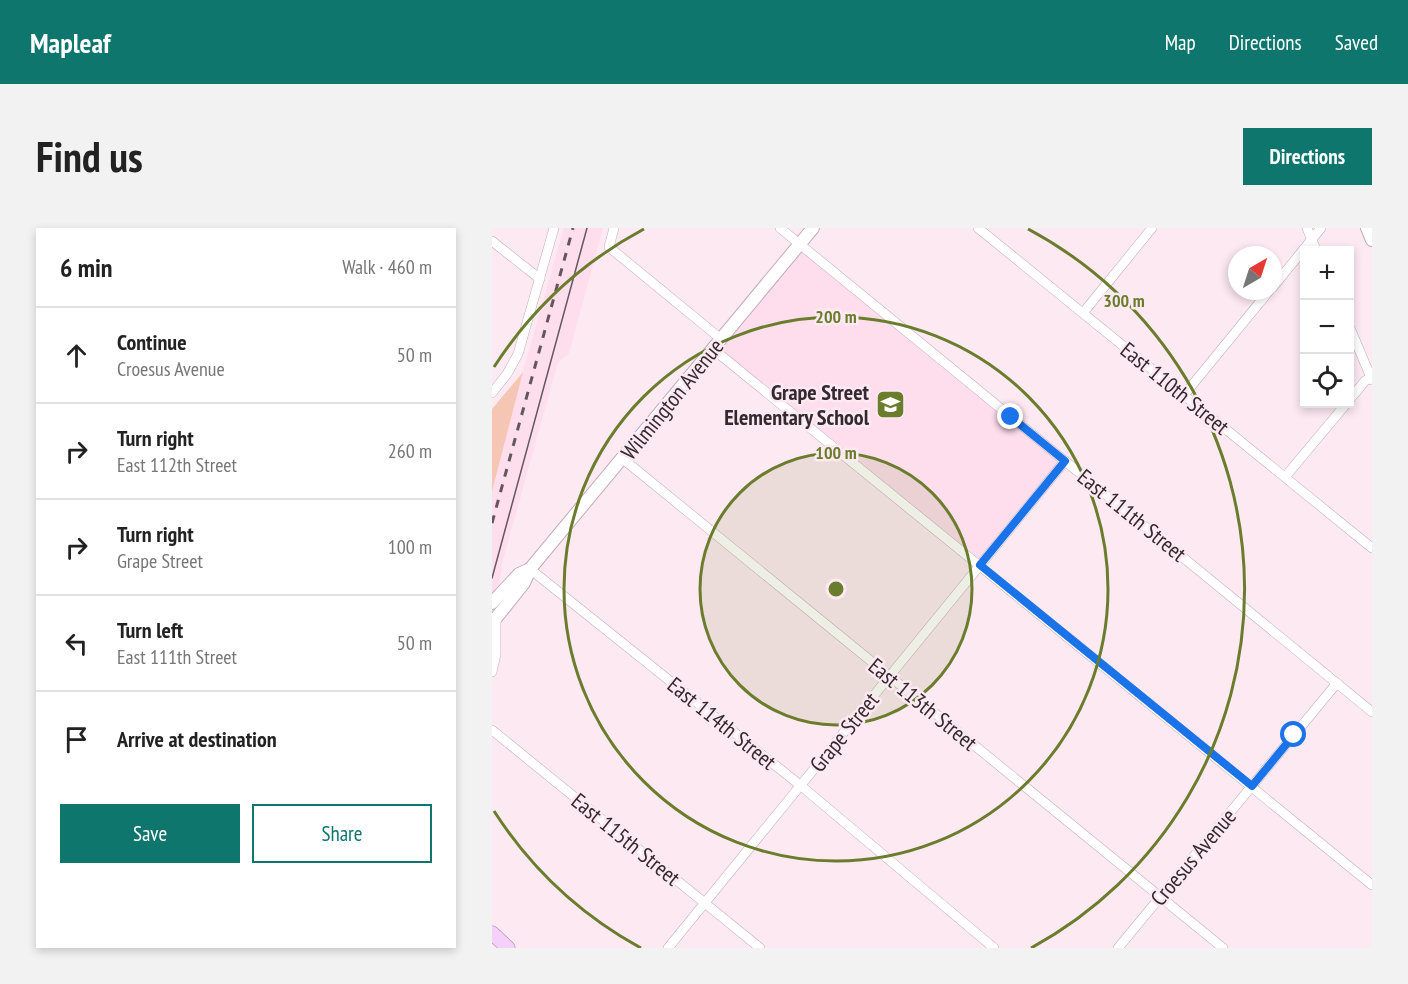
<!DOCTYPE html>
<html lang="en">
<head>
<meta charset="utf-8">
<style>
	body { margin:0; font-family:"PT Sans Narrow",sans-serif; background:#f2f2f2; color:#222 }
	.controls { position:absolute; right:18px; top:18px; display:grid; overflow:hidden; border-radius:0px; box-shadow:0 3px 9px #0003 }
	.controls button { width:54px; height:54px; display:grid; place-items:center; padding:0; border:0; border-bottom:2px solid #e0e0e0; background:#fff; color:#222; font:30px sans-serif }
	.compass { position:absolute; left:736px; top:18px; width:54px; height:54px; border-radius:50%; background:#fff; box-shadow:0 3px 9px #0003; rotate:39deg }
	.stop { position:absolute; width:18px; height:18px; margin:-14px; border:4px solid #1a73e8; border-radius:50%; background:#fff }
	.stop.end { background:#1a73e8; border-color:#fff; box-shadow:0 2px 6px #0008 }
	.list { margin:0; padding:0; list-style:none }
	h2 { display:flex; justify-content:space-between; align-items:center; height:78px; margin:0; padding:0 24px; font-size:26px }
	h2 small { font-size:20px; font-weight:400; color:#767676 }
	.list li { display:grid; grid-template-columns:39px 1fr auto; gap:18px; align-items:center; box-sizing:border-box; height:96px; padding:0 24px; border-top:2px solid #e0e0e0 }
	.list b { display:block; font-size:22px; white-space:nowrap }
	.list p { margin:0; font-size:20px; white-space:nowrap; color:#767676 }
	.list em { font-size:20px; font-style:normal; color:#767676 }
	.actions { display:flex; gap:12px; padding:18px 24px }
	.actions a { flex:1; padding:14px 0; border:2px solid #0f766e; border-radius:0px; text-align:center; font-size:21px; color:#0f766e }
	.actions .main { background:#0f766e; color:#fff }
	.icon { flex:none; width:33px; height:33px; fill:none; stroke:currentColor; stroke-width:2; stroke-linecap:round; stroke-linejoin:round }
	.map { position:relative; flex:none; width:880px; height:720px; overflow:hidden; border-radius:0px }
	header { display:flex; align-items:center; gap:36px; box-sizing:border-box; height:84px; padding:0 30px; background:#0f766e; color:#fff }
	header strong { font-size:28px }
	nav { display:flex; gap:33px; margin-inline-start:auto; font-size:21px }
	.intro { display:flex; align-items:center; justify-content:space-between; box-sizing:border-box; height:144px; padding:0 36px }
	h1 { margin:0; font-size:42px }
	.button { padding:15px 27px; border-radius:0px; background:#0f766e; color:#fff; font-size:21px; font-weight:700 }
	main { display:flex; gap:36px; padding:0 36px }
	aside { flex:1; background:#fff; border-radius:0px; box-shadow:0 3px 9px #0003 }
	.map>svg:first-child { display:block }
</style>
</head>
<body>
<header>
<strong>Mapleaf</strong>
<nav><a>Map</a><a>Directions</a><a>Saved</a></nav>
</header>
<div class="intro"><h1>Find us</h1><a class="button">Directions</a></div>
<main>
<aside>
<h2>6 min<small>Walk · 460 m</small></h2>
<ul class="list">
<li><svg class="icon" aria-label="ahead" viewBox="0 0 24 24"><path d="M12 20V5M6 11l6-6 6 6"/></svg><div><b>Continue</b><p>Croesus Avenue</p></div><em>50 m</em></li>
<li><svg class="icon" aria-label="right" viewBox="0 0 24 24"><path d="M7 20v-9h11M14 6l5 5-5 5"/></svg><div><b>Turn right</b><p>East 112th Street</p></div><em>260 m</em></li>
<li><svg class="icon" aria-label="right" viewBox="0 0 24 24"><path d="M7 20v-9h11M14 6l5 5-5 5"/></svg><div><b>Turn right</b><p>Grape Street</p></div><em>100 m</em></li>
<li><svg class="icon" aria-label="left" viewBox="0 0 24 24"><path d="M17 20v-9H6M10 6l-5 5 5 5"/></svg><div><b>Turn left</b><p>East 111th Street</p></div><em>50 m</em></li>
<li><svg class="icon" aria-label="arrive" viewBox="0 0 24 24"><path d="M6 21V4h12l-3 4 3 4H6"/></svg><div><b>Arrive at destination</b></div></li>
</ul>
<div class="actions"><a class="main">Save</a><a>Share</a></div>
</aside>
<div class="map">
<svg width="880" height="720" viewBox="0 0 880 720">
	<rect width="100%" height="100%" fill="#fde9f2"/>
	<g fill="#feddec">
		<polygon points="72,0 111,0 77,125 66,134 9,339 10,341 0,391 0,252"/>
		<polygon points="308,19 571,233 488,336 224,121"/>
	</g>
	<polygon fill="#f5c6b4" points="31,144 0,263 0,181"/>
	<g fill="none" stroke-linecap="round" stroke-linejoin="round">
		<defs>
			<g id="street">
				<polyline points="122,0 117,19 229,111"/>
				<polyline points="288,0 880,484"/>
				<polyline points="486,0 880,320"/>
				<polyline points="815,0 824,22"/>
				<polyline points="0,13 48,51"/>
				<polyline points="781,59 829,0"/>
				<polyline points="591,85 660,0"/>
				<polyline points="858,100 880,152"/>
				<polyline points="221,121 880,657"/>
				<polyline points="0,165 15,146 26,126 62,0"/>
				<polyline points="692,167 777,63"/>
				<polyline points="858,171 873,153 879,149"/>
				<polyline points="131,231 731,720"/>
				<polyline points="793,249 854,176"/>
				<polyline points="38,341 308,557 502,720"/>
				<polyline points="0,444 4,426 4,390"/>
				<polyline points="0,502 268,720"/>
				<polyline points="176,720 573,233"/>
				<polyline points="626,720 845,455"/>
			</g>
			<g id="secondary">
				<polyline points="875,0 880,12"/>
				<polyline points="0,375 27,346 38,341"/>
				<polyline points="0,395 32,355 38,341 321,0"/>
			</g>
			<polyline id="primary" points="0,705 16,720"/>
		</defs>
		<use href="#street" stroke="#c4acb7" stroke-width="10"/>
		<use href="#secondary" stroke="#c4acb7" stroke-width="14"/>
		<use href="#primary" stroke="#ad81b1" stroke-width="15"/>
		<use href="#street" stroke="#fff" stroke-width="9"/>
		<use href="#secondary" stroke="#fff" stroke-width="12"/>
		<use href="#primary" stroke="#f5d0fb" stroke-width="14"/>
		<polyline stroke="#63575d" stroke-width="1.5" points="0,350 95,0"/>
		<polyline stroke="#63575d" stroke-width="3" stroke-dasharray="8 8" stroke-linecap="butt" points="0,295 81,0"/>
	</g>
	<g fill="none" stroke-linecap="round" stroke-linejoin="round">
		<polyline stroke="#1a73e8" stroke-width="8" points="519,189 573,233 488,337 760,558 802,507"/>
	</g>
	<circle cx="344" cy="361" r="136" fill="#6a7d2d" fill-opacity=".12"/>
	<g fill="none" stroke="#6a7d2d" stroke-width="3">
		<circle cx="344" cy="361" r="136"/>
		<circle cx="344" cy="361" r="272"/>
		<path d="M149 720A408 408 0 0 1 2 583M2 139A408 408 0 0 1 152 1M536 1A408 408 0 0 1 539 720"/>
	</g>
	<defs>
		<symbol id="school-square" viewBox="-11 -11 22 22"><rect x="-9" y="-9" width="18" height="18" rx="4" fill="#6a7d2d" stroke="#fde9f2"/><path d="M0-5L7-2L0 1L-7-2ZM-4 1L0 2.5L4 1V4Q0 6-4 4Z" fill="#fff"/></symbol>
	</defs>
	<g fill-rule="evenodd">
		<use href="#school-square" x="382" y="160" width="33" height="33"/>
	</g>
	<g text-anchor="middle" stroke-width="5" stroke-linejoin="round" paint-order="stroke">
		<g font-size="22" fill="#33292e" stroke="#fde9f2">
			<text transform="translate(683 160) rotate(39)" y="8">East 110th Street</text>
			<text transform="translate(180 171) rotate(-51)" y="8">Wilmington Avenue</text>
			<text transform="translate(640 287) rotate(39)" y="8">East 111th Street</text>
			<text transform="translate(431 476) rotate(39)" y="8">East 113th Street</text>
			<text transform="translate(230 495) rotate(39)" y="8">East 114th Street</text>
			<text transform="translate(352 504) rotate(-51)" y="8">Grape Street</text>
			<text transform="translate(134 611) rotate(39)" y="8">East 115th Street</text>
			<text transform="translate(701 629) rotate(-50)" y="8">Croesus Avenue</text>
		</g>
		<g font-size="22" font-weight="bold" fill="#33292e" stroke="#fde9f2" text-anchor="end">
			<text x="377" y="172">Grape Street<tspan x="377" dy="25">Elementary School</tspan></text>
		</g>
	</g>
	<circle cx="344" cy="361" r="9" fill="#6a7d2d" stroke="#fde9f2" stroke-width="3"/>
	<g font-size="18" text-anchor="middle" font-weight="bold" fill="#6a7d2d" stroke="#fde9f2" stroke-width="5" stroke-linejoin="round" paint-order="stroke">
		<text x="632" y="79">300 m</text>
		<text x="344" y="95">200 m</text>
		<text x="344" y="231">100 m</text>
	</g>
</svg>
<div class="controls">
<button>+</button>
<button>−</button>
<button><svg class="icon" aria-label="locate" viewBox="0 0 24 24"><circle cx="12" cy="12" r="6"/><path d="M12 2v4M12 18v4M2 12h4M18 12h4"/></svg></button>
</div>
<svg class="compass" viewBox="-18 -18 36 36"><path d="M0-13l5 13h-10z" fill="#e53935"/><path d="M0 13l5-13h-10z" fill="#767676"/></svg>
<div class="stop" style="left:802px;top:507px"></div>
<div class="stop end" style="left:519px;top:189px"></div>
</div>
</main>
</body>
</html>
